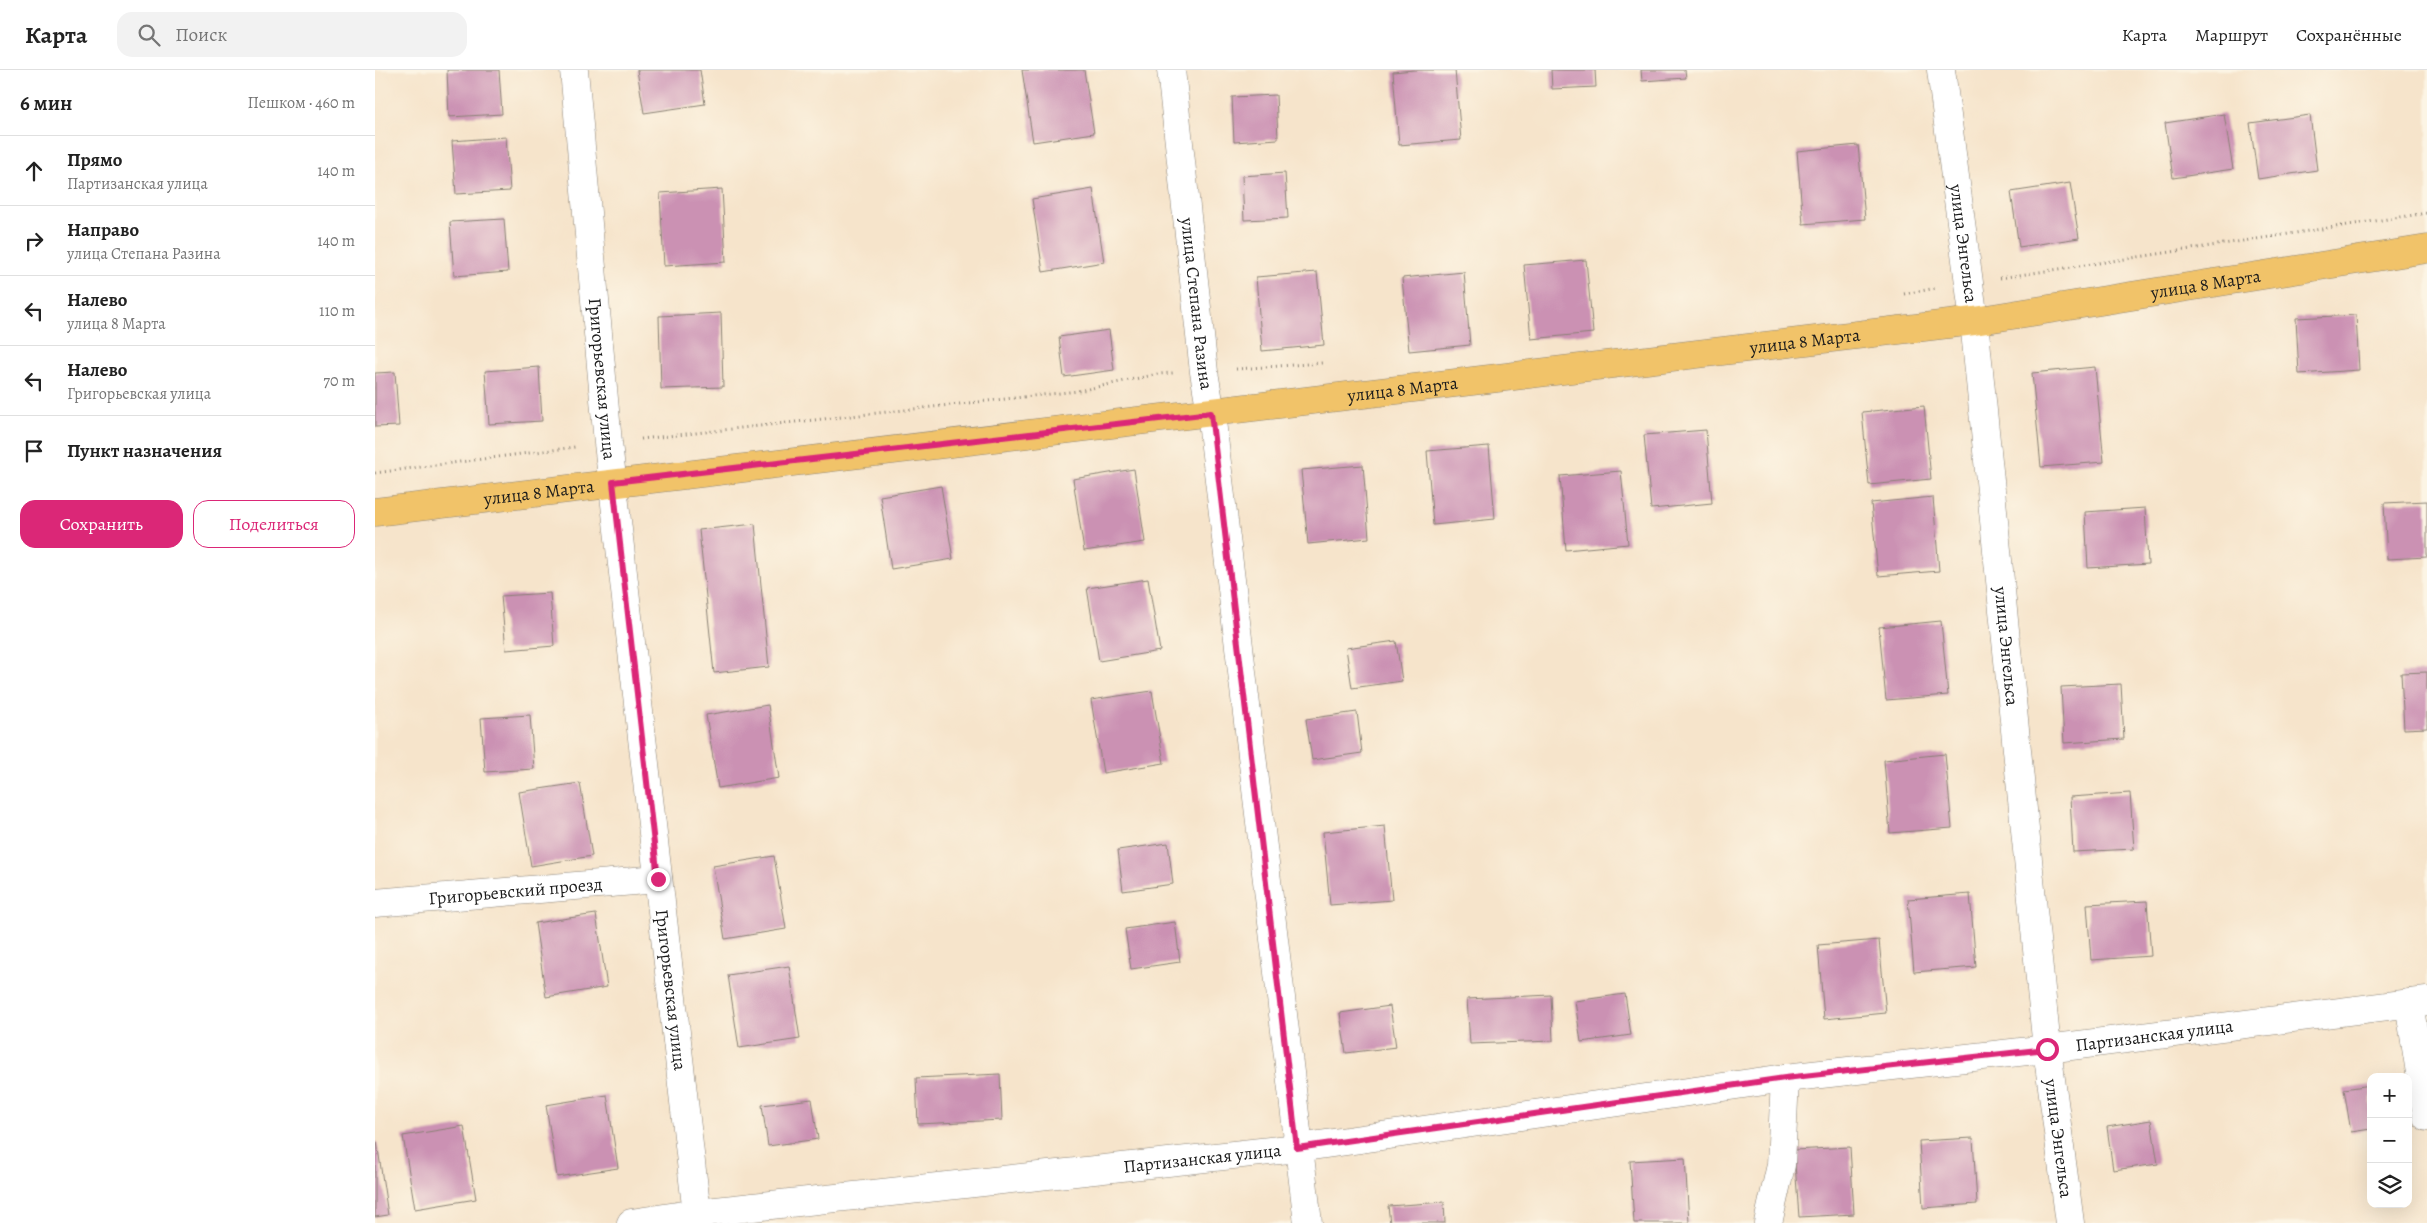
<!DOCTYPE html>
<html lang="ru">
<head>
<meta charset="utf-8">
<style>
	body { margin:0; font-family:Alegreya,serif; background:#f2f2f2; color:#222 }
	.controls { position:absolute; right:15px; bottom:15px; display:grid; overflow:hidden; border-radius:10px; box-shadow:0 5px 20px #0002 }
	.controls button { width:45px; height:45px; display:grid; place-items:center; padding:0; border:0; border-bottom:1px solid #e0e0e0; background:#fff; color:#222; font:25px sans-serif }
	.stop { position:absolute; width:15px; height:15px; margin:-11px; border:4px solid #db2777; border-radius:50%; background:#fff }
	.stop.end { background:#db2777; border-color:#fff; box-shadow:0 1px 5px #0008 }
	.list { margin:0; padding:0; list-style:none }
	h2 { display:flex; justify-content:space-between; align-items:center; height:65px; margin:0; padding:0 20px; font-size:21px }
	h2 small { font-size:16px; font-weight:400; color:#767676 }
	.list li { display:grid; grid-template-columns:32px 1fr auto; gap:15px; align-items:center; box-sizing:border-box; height:70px; padding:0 20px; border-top:1px solid #e0e0e0 }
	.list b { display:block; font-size:19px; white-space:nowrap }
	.list p { margin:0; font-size:16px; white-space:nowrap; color:#767676 }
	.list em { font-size:16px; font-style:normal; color:#767676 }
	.actions { display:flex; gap:10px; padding:15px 20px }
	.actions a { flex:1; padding:11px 0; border:1px solid #db2777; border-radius:15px; text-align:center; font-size:18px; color:#db2777 }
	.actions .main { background:#db2777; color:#fff }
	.icon { flex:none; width:28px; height:28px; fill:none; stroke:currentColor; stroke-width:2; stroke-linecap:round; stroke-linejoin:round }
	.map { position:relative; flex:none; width:2052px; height:1153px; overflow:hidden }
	header { display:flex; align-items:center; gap:30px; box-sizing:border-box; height:70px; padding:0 25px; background:#fff; border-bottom:1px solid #e0e0e0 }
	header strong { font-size:24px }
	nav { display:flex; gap:28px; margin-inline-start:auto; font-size:18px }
	.search { width:350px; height:45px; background:#f2f2f2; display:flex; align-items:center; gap:12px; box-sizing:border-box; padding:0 18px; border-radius:15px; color:#767676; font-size:19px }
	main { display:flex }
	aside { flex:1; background:#fff }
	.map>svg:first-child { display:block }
</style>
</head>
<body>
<header>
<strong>Карта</strong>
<div class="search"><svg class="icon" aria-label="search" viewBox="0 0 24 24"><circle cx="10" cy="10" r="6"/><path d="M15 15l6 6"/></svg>Поиск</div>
<nav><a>Карта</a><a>Маршрут</a><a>Сохранённые</a></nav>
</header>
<main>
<aside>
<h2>6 мин<small>Пешком · 460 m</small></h2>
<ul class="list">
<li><svg class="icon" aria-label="ahead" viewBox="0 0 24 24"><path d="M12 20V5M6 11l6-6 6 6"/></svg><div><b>Прямо</b><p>Партизанская улица</p></div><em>140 m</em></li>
<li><svg class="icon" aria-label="right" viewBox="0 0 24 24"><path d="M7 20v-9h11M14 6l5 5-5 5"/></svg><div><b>Направо</b><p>улица Степана Разина</p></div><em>140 m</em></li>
<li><svg class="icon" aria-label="left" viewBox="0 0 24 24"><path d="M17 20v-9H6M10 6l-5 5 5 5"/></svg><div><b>Налево</b><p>улица 8 Марта</p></div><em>110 m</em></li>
<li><svg class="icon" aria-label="left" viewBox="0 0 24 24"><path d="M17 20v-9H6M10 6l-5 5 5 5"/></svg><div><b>Налево</b><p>Григорьевская улица</p></div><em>70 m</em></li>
<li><svg class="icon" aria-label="arrive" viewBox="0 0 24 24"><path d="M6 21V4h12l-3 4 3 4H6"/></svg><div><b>Пункт назначения</b></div></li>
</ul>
<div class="actions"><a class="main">Сохранить</a><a>Поделиться</a></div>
</aside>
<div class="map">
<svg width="2052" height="1153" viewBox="0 0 2052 1153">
	<rect width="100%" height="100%" fill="#fcf5e5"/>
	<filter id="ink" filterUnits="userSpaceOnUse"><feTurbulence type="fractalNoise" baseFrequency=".02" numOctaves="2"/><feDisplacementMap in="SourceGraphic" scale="10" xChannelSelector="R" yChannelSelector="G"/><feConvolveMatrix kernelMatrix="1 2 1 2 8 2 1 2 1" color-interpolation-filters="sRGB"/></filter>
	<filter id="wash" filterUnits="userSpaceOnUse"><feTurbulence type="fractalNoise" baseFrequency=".0096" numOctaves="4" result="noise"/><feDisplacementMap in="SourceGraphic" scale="20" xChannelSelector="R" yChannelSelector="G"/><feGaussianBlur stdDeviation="1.12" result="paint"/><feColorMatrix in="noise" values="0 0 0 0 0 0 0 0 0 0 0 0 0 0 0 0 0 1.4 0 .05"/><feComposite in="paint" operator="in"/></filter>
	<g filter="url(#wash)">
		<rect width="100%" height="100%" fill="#f6e4cb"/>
		<g id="blocks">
			<g fill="#cb91b3">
				<polygon points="72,0 124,0 127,44 74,47"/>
				<polygon points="262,0 325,0 330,34 269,43"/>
				<polygon points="647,0 709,0 719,63 658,72"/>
				<polygon points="1039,0 1080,0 1086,70 1024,75 1018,2"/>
				<polygon points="1176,0 1220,0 1221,17 1177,19"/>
				<polygon points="1266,0 1310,0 1311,8 1267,11"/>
				<polygon points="901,25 903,69 859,72 857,27"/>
				<polygon points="1849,44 1858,99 1798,108 1790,53"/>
				<polygon points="1935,45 1942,100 1883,109 1875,53"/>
				<polygon points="131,67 135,121 81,124 77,71"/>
				<polygon points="1483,75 1490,149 1428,154 1422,81"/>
				<polygon points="910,103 913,148 869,150 867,106"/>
				<polygon points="1695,113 1704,168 1644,177 1636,122"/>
				<polygon points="347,119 351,192 289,196 285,123"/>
				<polygon points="718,119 729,192 668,202 657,129"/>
				<polygon points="129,149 133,202 79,206 75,152"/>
				<polygon points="1211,190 1218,263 1156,269 1149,195"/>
				<polygon points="942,202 949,275 887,281 881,207"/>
				<polygon points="1089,202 1095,275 1034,281 1027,208"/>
				<polygon points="346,243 348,317 286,319 284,246"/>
				<polygon points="1981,245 1984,300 1924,304 1921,248"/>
				<polygon points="734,260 739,300 689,307 684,267"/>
				<polygon points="164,297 167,351 114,354 110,301"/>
				<polygon points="1720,297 1729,392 1666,397 1657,303"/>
				<polygon points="20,302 24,356 0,357 0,303"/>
				<polygon points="1549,336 1556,409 1494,415 1487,342"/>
				<polygon points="1331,360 1337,433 1276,439 1269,365"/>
				<polygon points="1114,376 1120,449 1058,455 1052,381"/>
				<polygon points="988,395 994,468 933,474 926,400"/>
				<polygon points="759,399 770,472 709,481 698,409"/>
				<polygon points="1246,401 1253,474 1191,480 1185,406"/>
				<polygon points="566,416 578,489 516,499 505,426"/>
				<polygon points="1558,427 1564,501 1503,506 1496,433"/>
				<polygon points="2052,431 2052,487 2012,489 2009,433"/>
				<polygon points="1770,438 1773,494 1713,498 1710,442"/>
				<polygon points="380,454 394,597 339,603 324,460"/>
				<polygon points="773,509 785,581 724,591 712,518"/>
				<polygon points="175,523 179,576 131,580 126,526"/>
				<polygon points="1566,551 1573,625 1511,630 1504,557"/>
				<polygon points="1021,571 1027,611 977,618 971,578"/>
				<polygon points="2052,602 2052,658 2029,659 2026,603"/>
				<polygon points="1746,614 1749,669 1689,673 1686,617"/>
				<polygon points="777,621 789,693 728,703 716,630"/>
				<polygon points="393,635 404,708 343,718 331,645"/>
				<polygon points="982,642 987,683 937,690 931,649"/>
				<polygon points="155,645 159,699 110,702 106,648"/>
				<polygon points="1570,684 1577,758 1515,763 1509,690"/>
				<polygon points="205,713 217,786 156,796 144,722"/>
				<polygon points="1755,723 1759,779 1698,782 1695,727"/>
				<polygon points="1010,756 1017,830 955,835 948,762"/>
				<polygon points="793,773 798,814 748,821 743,780"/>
				<polygon points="399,786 411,859 350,869 338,796"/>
				<polygon points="1595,824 1601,897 1539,902 1533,829"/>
				<polygon points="1772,831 1776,886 1716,890 1712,834"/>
				<polygon points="221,844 232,917 171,927 160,853"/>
				<polygon points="800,852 805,892 756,899 750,859"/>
				<polygon points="1504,870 1511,943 1449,949 1443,875"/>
				<polygon points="414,896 425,969 364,978 353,905"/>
				<polygon points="1250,924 1256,965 1206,972 1200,931"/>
				<polygon points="1176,925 1178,971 1095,974 1092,929"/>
				<polygon points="1015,936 1021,977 971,983 965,943"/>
				<polygon points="625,1004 627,1050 543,1054 541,1008"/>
				<polygon points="1996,1015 1996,1059 1976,1062 1969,1019"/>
				<polygon points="232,1025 243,1098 182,1107 171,1035"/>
				<polygon points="437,1029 443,1069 393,1076 387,1035"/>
				<polygon points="1776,1050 1783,1094 1738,1100 1732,1057"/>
				<polygon points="89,1056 101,1129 40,1139 28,1066"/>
				<polygon points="1598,1068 1602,1134 1548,1138 1544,1071"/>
				<polygon points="0,1072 2,1072 13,1145 0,1147"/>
				<polygon points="1475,1077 1479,1144 1424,1147 1419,1080"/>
				<polygon points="1310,1088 1314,1153 1259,1153 1255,1091"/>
				<polygon points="1069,1132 1070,1153 1015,1153 1013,1136"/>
			</g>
		</g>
	</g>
	<g filter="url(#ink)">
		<use href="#blocks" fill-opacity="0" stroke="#898074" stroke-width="1"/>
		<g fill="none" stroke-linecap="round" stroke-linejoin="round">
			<defs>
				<g id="minor">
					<path id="s1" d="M199,0L233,373L323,1153"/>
					<path id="s2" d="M796,0L829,302L836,343L933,1153"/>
					<path id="s3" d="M1566,0L1599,251L1672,979L1695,1153"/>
					<path id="s4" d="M0,833L283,809"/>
					<polyline points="2034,933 2052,1047"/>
					<path id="s5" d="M256,1153L322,1143L923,1078L1410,1008L1672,979L2052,931"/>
					<polyline points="1393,1153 1406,1095 1410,1008"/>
				</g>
				<g id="major">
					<path id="s6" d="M0,442L1599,251L2052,179"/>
				</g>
			</defs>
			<use href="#minor" stroke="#898074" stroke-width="29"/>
			<use href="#major" stroke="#898074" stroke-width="29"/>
			<g stroke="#898074" stroke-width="3" stroke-dasharray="1 4" stroke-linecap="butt">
				<polyline points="1625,208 2052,143"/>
				<polyline points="1529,224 1562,218"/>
				<polyline points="861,299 947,293"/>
				<polyline points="266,369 703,321 783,304 798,303"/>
				<polyline points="0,403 200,377"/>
			</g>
			<use href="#minor" stroke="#fff" stroke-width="28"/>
			<use href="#major" stroke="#f1c369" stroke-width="28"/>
		</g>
	</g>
	<g fill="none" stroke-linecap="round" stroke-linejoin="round" filter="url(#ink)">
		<polyline stroke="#db2777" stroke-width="6" points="283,809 238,412 836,343 922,1078 1410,1008 1672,979"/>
	</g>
	<g text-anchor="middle" stroke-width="5" stroke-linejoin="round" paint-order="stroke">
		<g font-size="18" fill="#1c1c1c" stroke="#fcf5e5">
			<text dy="6" stroke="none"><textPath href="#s3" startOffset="175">улица Энгельса</textPath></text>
			<text dy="6" stroke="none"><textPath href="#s6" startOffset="1845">улица 8 Марта</textPath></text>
			<text dy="6" stroke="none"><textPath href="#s2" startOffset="235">улица Степана Разина</textPath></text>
			<text dy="6" stroke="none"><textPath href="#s6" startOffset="1440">улица 8 Марта</textPath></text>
			<text dy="6" stroke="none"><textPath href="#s1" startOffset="310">Григорьевская улица</textPath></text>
			<text dy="6" stroke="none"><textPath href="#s6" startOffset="1035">улица 8 Марта</textPath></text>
			<text dy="6" stroke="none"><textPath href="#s6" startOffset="165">улица 8 Марта</textPath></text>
			<text dy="6" stroke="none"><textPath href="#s3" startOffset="580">улица Энгельса</textPath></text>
			<text dy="6" stroke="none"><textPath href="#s4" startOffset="141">Григорьевский проезд</textPath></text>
			<text dy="6" stroke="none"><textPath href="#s1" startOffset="925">Григорьевская улица</textPath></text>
			<text dy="6" stroke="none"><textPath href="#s5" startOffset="1535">Партизанская улица</textPath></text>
			<text dy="6" stroke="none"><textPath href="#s3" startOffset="1075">улица Энгельса</textPath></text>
			<text dy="6" stroke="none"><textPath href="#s5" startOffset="575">Партизанская улица</textPath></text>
		</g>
	</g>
</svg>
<div class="controls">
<button>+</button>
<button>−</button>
<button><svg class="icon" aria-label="layers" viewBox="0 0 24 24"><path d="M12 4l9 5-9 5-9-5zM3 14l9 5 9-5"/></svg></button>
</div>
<div class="stop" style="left:1672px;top:979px"></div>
<div class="stop end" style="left:283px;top:809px"></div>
</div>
</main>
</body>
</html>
